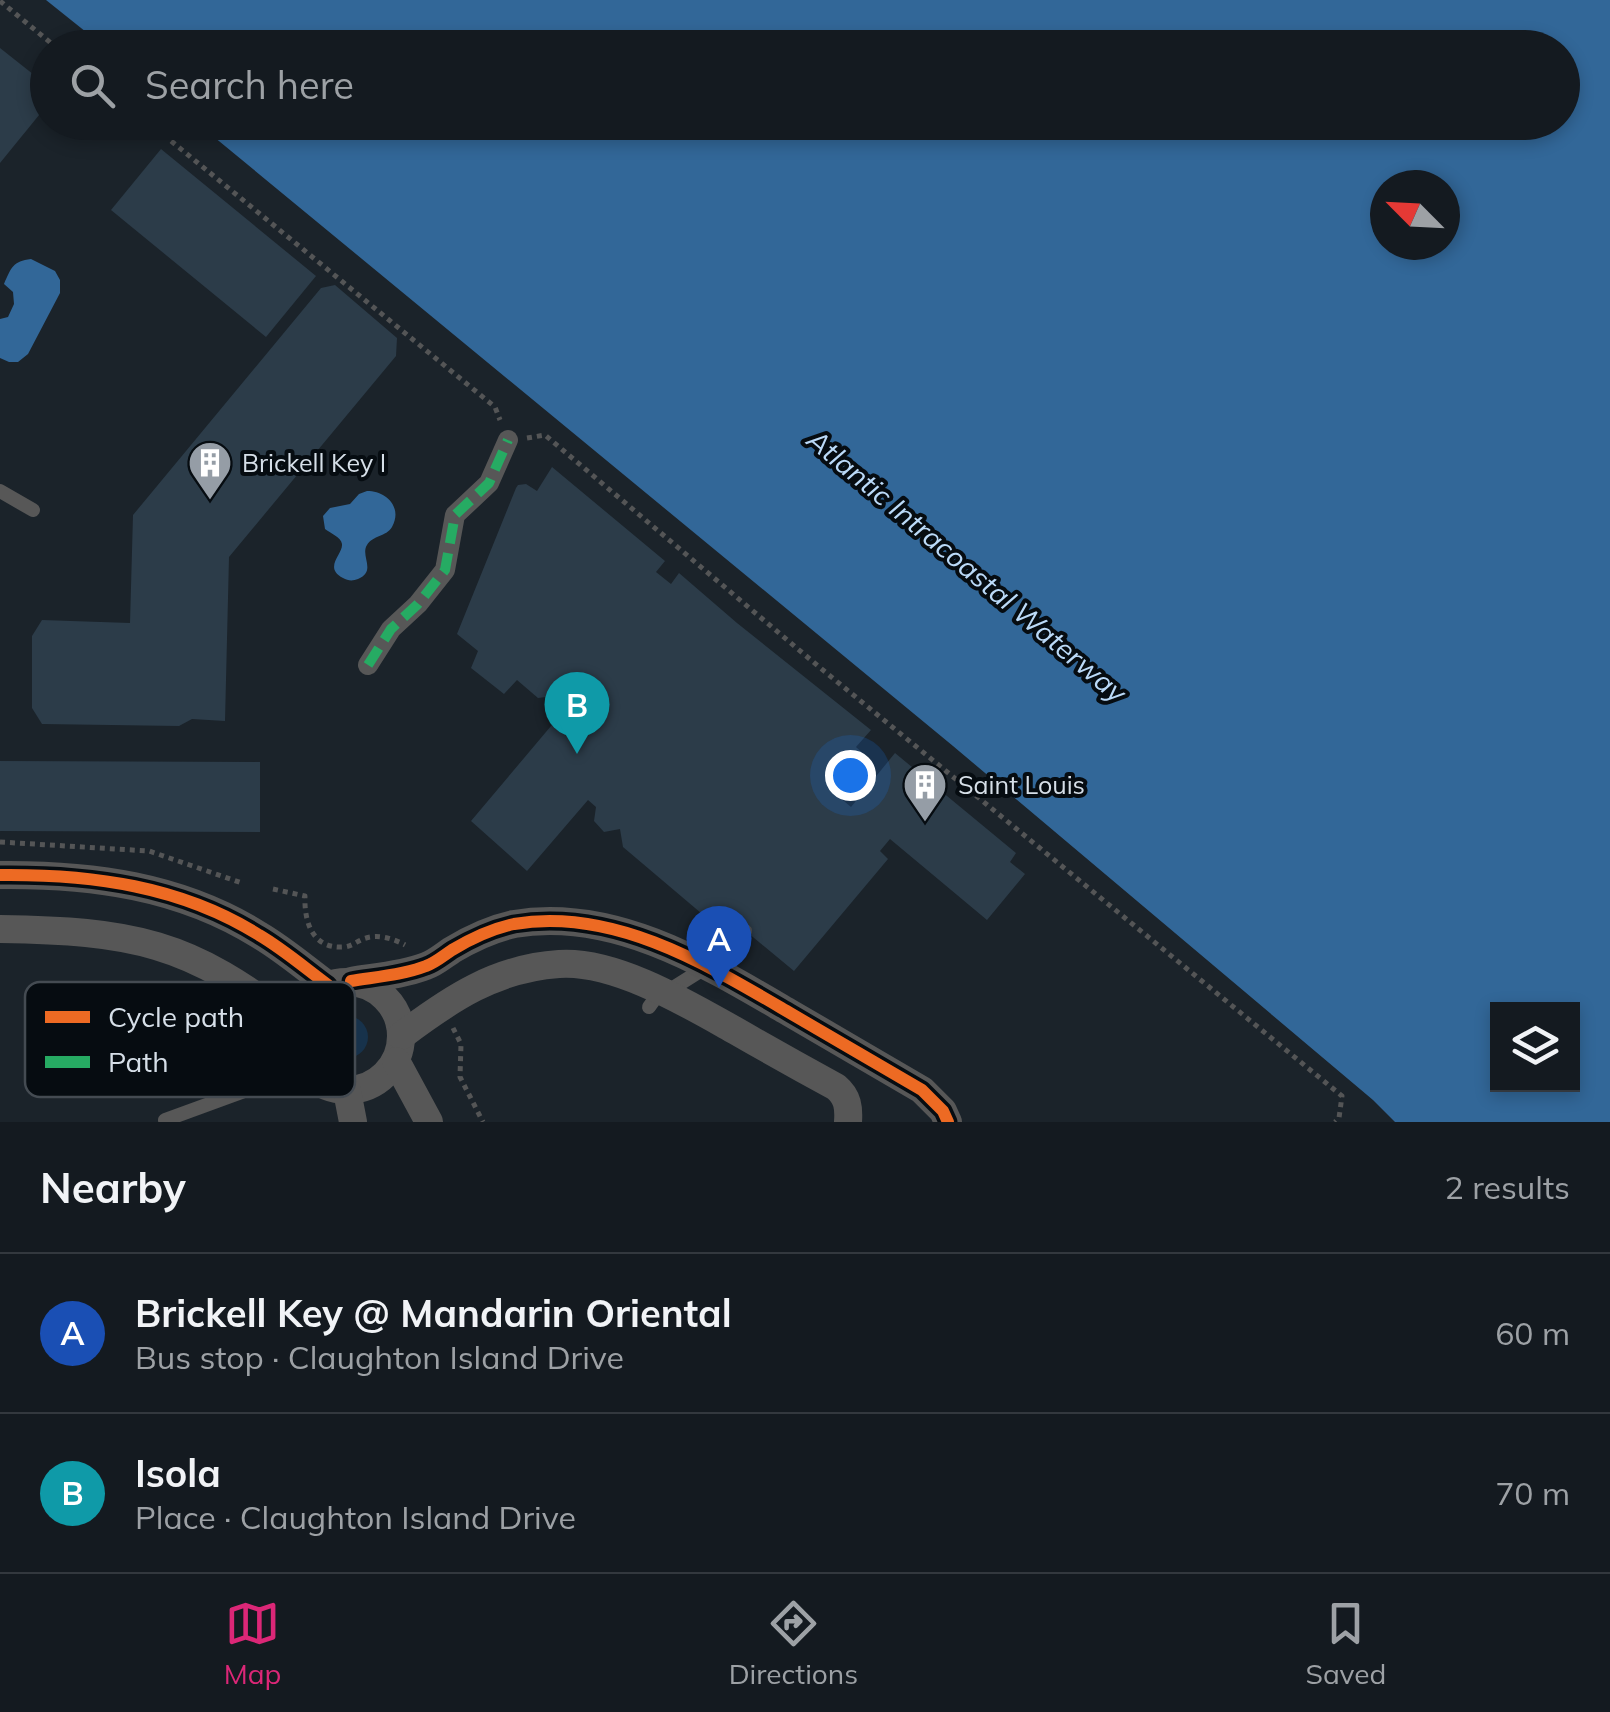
<!DOCTYPE html>
<html lang="en">
<head>
<meta charset="utf-8">
<style>
	body { margin:0; font-family:Mulish,sans-serif; background:#1d2329; color:#f1f3f6 }
	.controls { position:absolute; right:30px; bottom:30px; display:grid; overflow:hidden; border-radius:0px; box-shadow:0 5px 15px #0003 }
	.controls button { width:90px; height:90px; display:grid; place-items:center; padding:0; border:0; border-bottom:2px solid #33383e; background:#141a20; color:#f1f3f6; font:50px sans-serif }
	.compass { position:absolute; left:1370px; top:170px; width:90px; height:90px; border-radius:50%; background:#141a20; box-shadow:0 5px 15px #0003; rotate:294deg }
	.you { position:absolute; left:850px; top:775px; width:35px; height:35px; margin:-25px; border:8px solid #fff; border-radius:50%; background:#1a73e8; box-shadow:0 0 0 15px #1a73e833 }
	.badge { display:grid; place-items:center; width:65px; height:65px; border-radius:50%; background:#db2777; color:#fff; font-size:32px; font-weight:700 }
	.pin { position:absolute; translate:-50% -82px; filter:drop-shadow(0 2px 5px #0008) }
	.pin::after { content:''; position:absolute; top:52px; width:35px; height:30px; background:inherit; clip-path:polygon(0 0,100% 0,50% 100%) }
	.list { margin:0; padding:0; list-style:none }
	h2 { display:flex; justify-content:space-between; align-items:center; height:130px; margin:0; padding:0 40px; font-size:42px }
	h2 small { font-size:32px; font-weight:400; color:#9da1a5 }
	.list li { display:grid; grid-template-columns:65px 1fr auto; gap:30px; align-items:center; box-sizing:border-box; height:160px; padding:0 40px; border-top:2px solid #33383e }
	.list b { display:block; font-size:38px; white-space:nowrap }
	.list p { margin:0; font-size:32px; white-space:nowrap; color:#9da1a5 }
	.list em { font-size:32px; font-style:normal; color:#9da1a5 }
	.icon { flex:none; width:55px; height:55px; fill:none; stroke:currentColor; stroke-width:2; stroke-linecap:round; stroke-linejoin:round }
	.map { position:relative; flex:none; width:1610px; height:1122px; overflow:hidden }
	.search { position:absolute; background:#141a20; box-shadow:0 5px 15px #0003; left:30px; right:30px; top:30px; height:110px; display:flex; align-items:center; gap:25px; box-sizing:border-box; padding:0 35px; border-radius:55px; color:#9da1a5; font-size:38px }
	.sheet { height:450px; background:#141a20 }
	nav { display:flex; justify-content:space-around; align-items:center; box-sizing:border-box; height:140px; border-top:2px solid #33383e; background:#141a20; font-size:28px; color:#9da1a5 }
	nav a { display:grid; justify-items:center; gap:5px }
	nav .on { color:#db2777 }
	.map>svg:first-child { display:block }
</style>
</head>
<body>
<div class="map">
<svg width="1610" height="1122" viewBox="0 0 1610 1122">
	<rect width="100%" height="100%" fill="#1b232a"/>
	<circle fill="#17324b" cx="347" cy="1037" r="21"/>
	<g fill="#326798" fill-rule="evenodd">
		<path d="M46,0H1610V1122H1395L1373,1100L953,746L197,123L1562,122V48H106ZM1445,185V245H1385V185ZM1572,1009V1084H1498V1009Z"/>
		<path d="M31,259L55,271L60,280V293L28,354L18,362H9L0,358V319L8,317L14,304L13,292L4,284C11,268 13,261 31,259Z"/>
		<path d="M367,491C386,491 403,507 392,527C386,537 373,535 367,545C360,556 377,571 358,579C353,581 348,581 343,578C323,567 343,555 342,544C341,537 330,533 325,529L323,516L330,508L350,504L359,494Z"/>
	</g>
	<g fill="#2c3c49">
		<polygon points="0,48 48,86 48,104 0,163"/>
		<polygon points="161,149 316,276 266,337 111,210"/>
		<polygon points="335,285 397,338 396,356 229,557 225,721 192,719 179,726 42,724 32,708 32,636 42,620 130,623 133,515 321,288"/>
		<polygon points="552,467 665,561 656,572 671,584 679,573 737,623 871,730 856,747 867,757 837,795 851,807 895,753 1016,853 1010,862 1025,874 987,920 890,839 880,851 888,859 794,971 730,918 721,930 623,847 620,829 604,832 594,821 596,807 588,800 527,871 471,821 567,707 554,696 538,698 517,680 504,694 471,668 478,651 457,634 516,488 518,485 526,484 537,491"/>
		<polygon points="0,761 260,762 260,832 0,831"/>
	</g>
	<g fill="none" stroke-linecap="round" stroke-linejoin="round">
		<g stroke="#545556" stroke-width="5" stroke-dasharray="5 5" stroke-linecap="butt">
			<polyline points="0,1 57,48"/>
			<polyline points="148,122 495,407 500,420"/>
			<polyline points="527,438 545,435 818,666 1342,1096 1339,1118 1335,1122"/>
			<polyline points="0,842 149,851 242,883"/>
			<path d="M273,889L305,896C304,921 312,949 343,947C352,947 358,940 366,938C379,934 394,939 405,945"/>
			<polyline points="453,1028 461,1044 460,1077 483,1122"/>
		</g>
		<g stroke="#575757" stroke-width="14">
			<polyline points="0,491 33,510"/>
			<polyline points="649,1007 654,1000 727,954 745,931"/>
			<polyline points="165,1120 250,1089 299,1059"/>
		</g>
		<polyline stroke="#575757" stroke-width="20" points="368,665 391,629 418,604 445,570 455,515 489,483 508,440"/>
		<g stroke="#575757" stroke-width="28">
			<path d="M0,875C91,874 181,886 259,935C283,949 305,968 328,985"/>
			<path d="M0,929C130,931 191,941 294,1025"/>
			<path d="M351,981C375,977 403,975 426,966C435,963 443,956 452,950C472,938 491,929 514,924C614,907 708,965 790,1013C834,1039 878,1064 922,1090L943,1111L948,1122"/>
			<circle cx="347" cy="1036" r="54"/>
			<path d="M401,1036C450,999 496,968 559,964C615,960 688,1004 736,1031C769,1050 803,1069 836,1087C848,1097 849,1108 848,1122"/>
			<polyline points="396,1061 429,1122"/>
			<polyline points="347,1091 353,1122"/>
		</g>
		<polyline stroke="#26ab63" stroke-width="10" stroke-dasharray="20 10" stroke-linecap="butt" points="368,665 391,629 418,604 445,570 455,515 489,483 508,440"/>
		<defs>
			<g id="cycleway">
				<path d="M0,875C91,874 181,886 259,935C283,949 305,968 328,985"/>
				<path d="M351,981C375,977 403,975 426,966C435,963 443,956 452,950C472,938 491,929 514,924C614,907 708,965 790,1013C834,1039 878,1064 922,1090L943,1111L948,1122"/>
			</g>
		</defs>
		<use href="#cycleway" stroke="#060c11" stroke-width="19"/>
		<use href="#cycleway" stroke="#ed6a23" stroke-width="12"/>
	</g>
	<defs>
		<symbol id="building-pin" viewBox="-11 -11 22 30"><path d="M0 17L-7.5 6A9.5 9.5 0 1 1 7.5 6Z" fill="#959da6" stroke="#060c11"/><path d="M-4-6H4V6H1V3H-1V6H-4ZM-2.5-4.3h1.7v1.8h-1.7ZM.8-4.3h1.7v1.8H.8ZM-2.5-1h1.7V.8h-1.7ZM.8-1h1.7V.8H.8Z" fill="#fff"/></symbol>
	</defs>
	<g fill-rule="evenodd">
		<use href="#building-pin" x="185" y="438" width="50" height="68"/>
		<use href="#building-pin" x="900" y="760" width="50" height="68"/>
	</g>
	<g text-anchor="middle" stroke-width="8" stroke-linejoin="round" paint-order="stroke">
		<g font-size="25" fill="#d6dfe8" stroke="#060c11" text-anchor="start">
			<text x="242" y="472">Brickell Key I</text>
			<text x="958" y="794">Saint Louis</text>
		</g>
		<g font-size="28" font-style="italic" fill="#bbdaf8" stroke="#060c11">
			<text transform="translate(967 566) rotate(40)" y="10">Atlantic Intracoastal Waterway</text>
		</g>
	</g>
	<rect x="25" y="982" width="330" height="115" rx="15" fill="#060c11" stroke="#444b52" stroke-width="2.5"/>
	<rect x="45" y="1011" width="45" height="12" fill="#ed6a23"/>
	<rect x="45" y="1056" width="45" height="12" fill="#26ab63"/>
	<g font-size="28" fill="#d6dfe8">
		<text x="108" y="1027">Cycle path</text>
		<text x="108" y="1072">Path</text>
	</g>
</svg>
<div class="controls">
<button><svg class="icon" aria-label="layers" viewBox="0 0 24 24"><path d="M12 4l9 5-9 5-9-5zM3 14l9 5 9-5"/></svg></button>
</div>
<svg class="compass" viewBox="-18 -18 36 36"><path d="M0-13l5 13h-10z" fill="#e53935"/><path d="M0 13l5-13h-10z" fill="#9da1a5"/></svg>
<div class="you"></div>
<div class="pin badge" style="left:719px;top:988px;background:#1a4fb4">A</div>
<div class="pin badge" style="left:577px;top:754px;background:#0f9aa8">B</div>
<div class="search"><svg class="icon" aria-label="search" viewBox="0 0 24 24"><circle cx="10" cy="10" r="6"/><path d="M15 15l6 6"/></svg>Search here</div>
</div>
<section class="sheet">
<h2>Nearby<small>2 results</small></h2>
<ul class="list">
<li><span class="badge" style="background:#1a4fb4">A</span><div><b>Brickell Key @ Mandarin Oriental</b><p>Bus stop · Claughton Island Drive</p></div><em>60 m</em></li>
<li><span class="badge" style="background:#0f9aa8">B</span><div><b>Isola</b><p>Place · Claughton Island Drive</p></div><em>70 m</em></li>
</ul>
</section>
<nav>
<a class="on"><svg class="icon" aria-label="map" viewBox="0 0 24 24"><path d="M3 6l6-2 6 2 6-2v14l-6 2-6-2-6 2zM9 4v14M15 6v14"/></svg>Map</a>
<a><svg class="icon" aria-label="directions" viewBox="0 0 24 24"><path d="M12 3l9 9-9 9-9-9zM9 14v-3h6M13 9l2 2-2 2"/></svg>Directions</a>
<a><svg class="icon" aria-label="saved" viewBox="0 0 24 24"><path d="M7 4h10v16l-5-4-5 4z"/></svg>Saved</a>
</nav>
</body>
</html>
